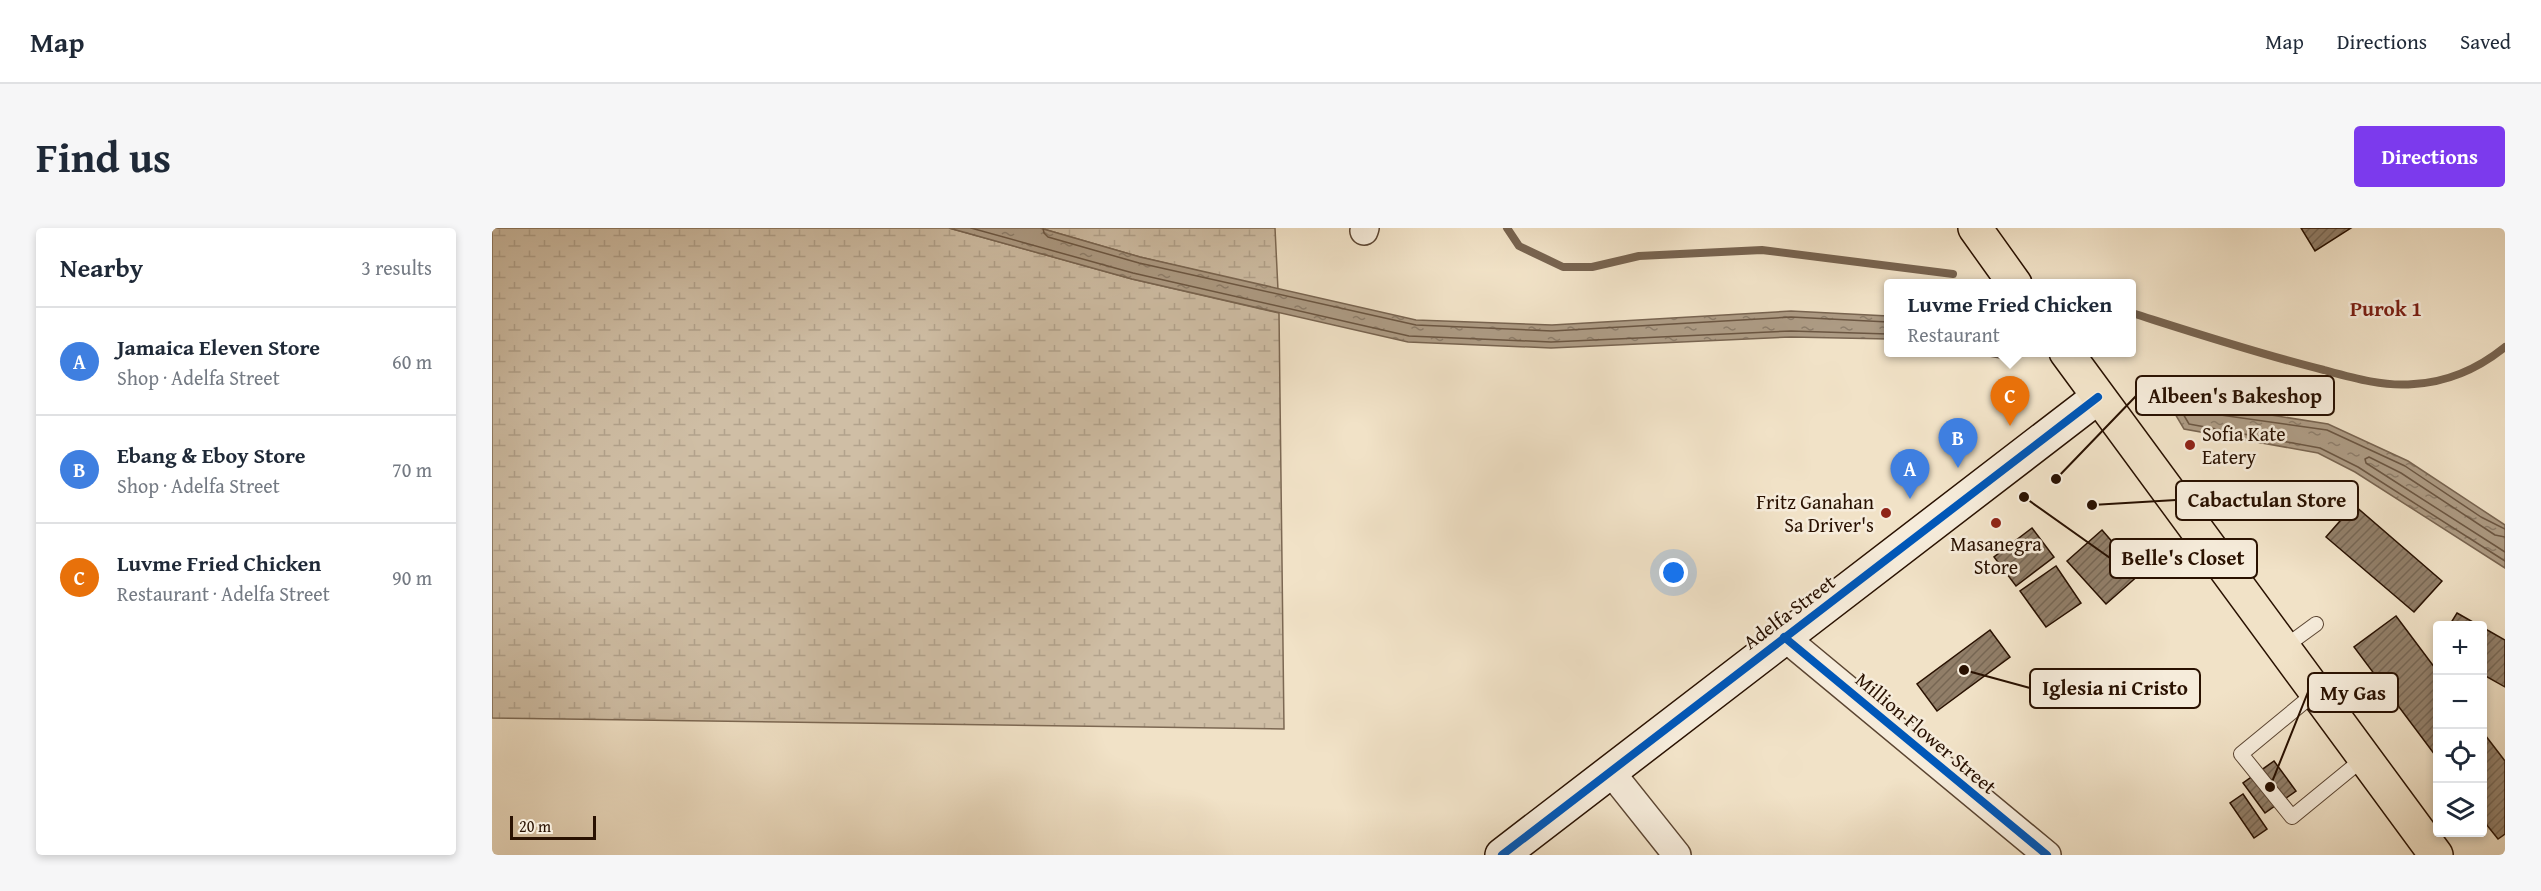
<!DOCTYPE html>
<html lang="en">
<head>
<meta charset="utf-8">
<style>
	body { margin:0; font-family:"Gentium Book Plus",serif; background:#f6f6f7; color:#1f2937 }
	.controls { position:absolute; right:18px; bottom:18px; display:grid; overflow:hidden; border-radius:6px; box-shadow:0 3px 9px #0003 }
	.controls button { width:54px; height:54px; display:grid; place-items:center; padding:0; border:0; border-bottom:2px solid #e0e1e3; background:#fff; color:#1f2937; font:30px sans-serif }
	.scale { position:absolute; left:18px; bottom:15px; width:86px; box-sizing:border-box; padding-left:6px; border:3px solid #291101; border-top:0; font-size:16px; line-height:21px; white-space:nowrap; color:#291101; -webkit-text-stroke:4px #f6ecdb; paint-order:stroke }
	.you { position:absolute; left:1182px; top:345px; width:21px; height:21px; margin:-15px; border:4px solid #fff; border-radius:50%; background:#1a73e8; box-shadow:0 0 0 9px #1a73e833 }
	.badge { display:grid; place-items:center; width:39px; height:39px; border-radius:50%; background:#7c3aed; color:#fff; font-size:20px; font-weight:700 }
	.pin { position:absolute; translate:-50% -50px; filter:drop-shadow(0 2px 3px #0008) }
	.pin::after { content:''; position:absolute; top:32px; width:21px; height:18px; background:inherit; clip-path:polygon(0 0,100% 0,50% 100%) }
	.popup { position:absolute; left:1392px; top:51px; width:252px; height:78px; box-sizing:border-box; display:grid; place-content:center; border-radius:6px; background:#fff; filter:drop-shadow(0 2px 4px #0005); font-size:20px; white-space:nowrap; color:#747a83 }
	.popup b { font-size:22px; color:#1f2937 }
	.popup::after { content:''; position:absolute; left:50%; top:100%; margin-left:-12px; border:12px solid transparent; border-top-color:#fff }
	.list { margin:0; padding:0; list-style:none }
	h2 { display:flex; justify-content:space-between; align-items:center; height:78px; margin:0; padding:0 24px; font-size:26px }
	h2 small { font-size:20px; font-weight:400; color:#747a83 }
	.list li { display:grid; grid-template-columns:39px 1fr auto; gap:18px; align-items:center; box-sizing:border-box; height:108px; padding:0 24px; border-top:2px solid #e0e1e3 }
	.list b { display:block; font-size:22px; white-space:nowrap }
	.list p { margin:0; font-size:20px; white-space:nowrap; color:#747a83 }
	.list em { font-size:20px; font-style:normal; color:#747a83 }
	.icon { flex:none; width:33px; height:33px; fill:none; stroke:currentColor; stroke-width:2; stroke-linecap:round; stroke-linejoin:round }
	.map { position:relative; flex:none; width:2013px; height:627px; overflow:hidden; border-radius:6px }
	header { display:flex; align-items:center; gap:36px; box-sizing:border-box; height:84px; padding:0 30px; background:#fff; border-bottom:2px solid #e0e1e3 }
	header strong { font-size:28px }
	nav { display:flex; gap:33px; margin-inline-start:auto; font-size:21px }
	.intro { display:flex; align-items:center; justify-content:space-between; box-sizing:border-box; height:144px; padding:0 36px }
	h1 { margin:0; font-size:42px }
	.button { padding:15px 27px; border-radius:6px; background:#7c3aed; color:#fff; font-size:21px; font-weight:700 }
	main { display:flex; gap:36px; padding:0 36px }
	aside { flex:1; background:#fff; border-radius:6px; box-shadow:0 3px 9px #0003 }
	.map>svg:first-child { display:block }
</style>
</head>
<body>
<header>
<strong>Map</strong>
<nav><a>Map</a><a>Directions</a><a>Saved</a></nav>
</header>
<div class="intro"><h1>Find us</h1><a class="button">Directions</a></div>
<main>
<aside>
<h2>Nearby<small>3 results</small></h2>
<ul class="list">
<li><span class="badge" style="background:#3f7fe0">A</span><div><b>Jamaica Eleven Store</b><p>Shop · Adelfa Street</p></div><em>60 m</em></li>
<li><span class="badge" style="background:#3f7fe0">B</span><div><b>Ebang &amp; Eboy Store</b><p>Shop · Adelfa Street</p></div><em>70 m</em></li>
<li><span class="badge" style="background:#e8710a">C</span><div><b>Luvme Fried Chicken</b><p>Restaurant · Adelfa Street</p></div><em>90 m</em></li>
</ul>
</aside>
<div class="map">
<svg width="2013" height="627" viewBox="0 0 2013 627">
	<defs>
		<pattern id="wetland-marsh" width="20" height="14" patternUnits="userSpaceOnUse" patternTransform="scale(1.5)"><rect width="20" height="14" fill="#cfbea5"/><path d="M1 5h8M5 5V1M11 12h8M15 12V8" fill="none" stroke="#b2a28c"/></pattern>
		<pattern id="water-ripples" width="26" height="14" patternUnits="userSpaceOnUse" patternTransform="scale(1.5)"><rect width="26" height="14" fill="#ad9b84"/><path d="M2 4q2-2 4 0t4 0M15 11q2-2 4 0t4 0" fill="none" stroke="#8d7d6a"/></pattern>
		<pattern id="building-hatch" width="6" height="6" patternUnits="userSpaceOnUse" patternTransform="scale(1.5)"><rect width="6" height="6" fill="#917e68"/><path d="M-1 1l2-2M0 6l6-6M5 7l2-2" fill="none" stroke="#766653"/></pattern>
	</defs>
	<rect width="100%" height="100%" fill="#f1e2c7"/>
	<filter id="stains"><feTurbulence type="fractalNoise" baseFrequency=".00333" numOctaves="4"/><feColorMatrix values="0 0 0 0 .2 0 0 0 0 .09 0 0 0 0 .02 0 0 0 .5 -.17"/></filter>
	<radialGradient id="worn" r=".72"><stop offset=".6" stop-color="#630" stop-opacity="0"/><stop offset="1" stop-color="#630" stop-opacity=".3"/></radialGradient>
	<g fill="url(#wetland-marsh)" stroke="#7c6853" stroke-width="1.5">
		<polygon points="0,0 457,0 640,51 787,85 792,501 0,490"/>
		<polygon points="548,0 783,0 786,62 648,29"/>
	</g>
	<g fill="url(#water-ripples)" stroke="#786450" stroke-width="1.5">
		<polygon points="457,0 548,0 648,29 924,92 1060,97 1299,83 1396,88 1396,111 1299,109 1059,120 916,114 640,51"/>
		<polygon points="1480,125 1514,125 1519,132"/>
		<polygon points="1676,174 1741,181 1836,196 1916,233 2013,297 2013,340 1863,244 1826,225 1692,201"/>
	</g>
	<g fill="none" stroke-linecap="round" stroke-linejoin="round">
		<g stroke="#6b5642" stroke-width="1.5">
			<polyline points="479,0 641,45 917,108 1059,114 1299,103 1396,106"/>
			<polyline points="551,0 552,5 556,9 647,35 924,97 1060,103 1299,89 1396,94"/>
			<polyline points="2013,301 1989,289 1913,238 1835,202 1693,182 1690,184 1697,196 1828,220 1866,239 2013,333"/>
			<polyline points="2013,309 2003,307 1909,245 1877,229 1873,231 1874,235 2013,324"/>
		</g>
		<g stroke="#786450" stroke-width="8">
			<polyline points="1015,0 1027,18 1071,39 1100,39 1147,28 1270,22 1461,46"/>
			<path d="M1640,85C1703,105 1767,126 1832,142C1861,150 1892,159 1922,156C1956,154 1987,140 2013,119"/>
		</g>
	</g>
	<g fill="url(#building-hatch)" stroke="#291101" stroke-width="1.5">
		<polygon points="1809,0 1859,0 1823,23"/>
		<polygon points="1862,277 1950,353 1922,384 1834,309"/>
		<polygon points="1540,300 1562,329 1524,358 1502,329"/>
		<polygon points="1610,302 1648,346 1614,376 1575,333"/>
		<polygon points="1564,338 1589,375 1554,399 1528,363"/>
		<polygon points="1965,385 1988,398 1957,398"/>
		<polygon points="1904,388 1946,444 1946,531 1862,419"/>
		<polygon points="1990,399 2013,412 2013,459 1990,446"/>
		<polygon points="1498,402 1518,429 1445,483 1425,456"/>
		<polygon points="1990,503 2013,533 2013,606 2006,611 1990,591"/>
		<polygon points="1782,533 1804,563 1773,585 1751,555"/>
		<polygon points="1751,566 1775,601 1762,610 1738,575"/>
	</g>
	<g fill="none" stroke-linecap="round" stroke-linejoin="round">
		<defs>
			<g id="lane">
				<polyline points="1791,420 1824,396"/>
				<polyline points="1823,465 1749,526 1800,589 1872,530"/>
			</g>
			<g id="street">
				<polyline points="872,3 873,0"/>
				<polyline points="1292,409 1555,627"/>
				<polyline points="1118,543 1185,627"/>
			</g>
			<polyline id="secondary" points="1010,627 1606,169"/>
			<g id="highway">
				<polyline points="1483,0 1523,56"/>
				<polyline points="1574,124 1944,627"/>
			</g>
		</defs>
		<use href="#lane" stroke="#5b4532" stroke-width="16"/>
		<use href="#street" stroke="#5b4532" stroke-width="30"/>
		<use href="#secondary" stroke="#291101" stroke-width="36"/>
		<use href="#highway" stroke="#291101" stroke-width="36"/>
		<use href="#lane" stroke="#f6ecdb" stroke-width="14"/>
		<use href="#street" stroke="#f6ecdb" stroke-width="27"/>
		<use href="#secondary" stroke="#f6ecdb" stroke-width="33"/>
		<use href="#highway" stroke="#f1e2c7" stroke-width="33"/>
		<defs>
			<g id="cycleway">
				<polyline points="1292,409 1555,627"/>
				<polyline points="1010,627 1606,169"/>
			</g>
		</defs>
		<use href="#cycleway" stroke="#f6ecdb" stroke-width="11"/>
		<use href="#cycleway" stroke="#0057b8" stroke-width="8"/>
	</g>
	<g fill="#8f2418" stroke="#f6ecdb" stroke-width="2">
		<circle cx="1698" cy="217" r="6"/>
		<circle cx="1394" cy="285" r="6"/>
		<circle cx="1504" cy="295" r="6"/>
	</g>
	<g text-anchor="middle" stroke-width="5" stroke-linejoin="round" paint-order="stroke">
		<g font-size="20" fill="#291101" stroke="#f6ecdb" text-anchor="start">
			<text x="1710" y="213">Sofia Kate<tspan x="1710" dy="23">Eatery</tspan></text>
			<text x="1382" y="281" text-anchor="end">Fritz Ganahan<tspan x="1382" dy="23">Sa Driver's</tspan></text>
			<text x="1504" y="323" text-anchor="middle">Masanegra<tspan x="1504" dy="23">Store</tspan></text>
		</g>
		<g font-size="20" fill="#291101" stroke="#f6ecdb">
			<text transform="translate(1297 384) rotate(-37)" y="7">Adelfa Street</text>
			<text transform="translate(1434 505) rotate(40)" y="7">Million Flower Street</text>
		</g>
		<g font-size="21" font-weight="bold" fill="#7a1f14" stroke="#f6ecdb">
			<text x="1894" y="88">Purok 1</text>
		</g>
	</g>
	<path fill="none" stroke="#291101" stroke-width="2" d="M1564 251L1644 168M1600 277L1684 272M1532 269L1618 330M1472 442L1538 460M1778 559L1816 464"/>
	<g fill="#291101" stroke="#f6ecdb" stroke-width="2">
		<circle cx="1564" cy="251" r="6"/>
		<circle cx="1600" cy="277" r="6"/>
		<circle cx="1532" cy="269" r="6"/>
		<circle cx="1472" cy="442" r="6"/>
		<circle cx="1778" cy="559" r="6"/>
	</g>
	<g fill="#f6ecdb" stroke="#291101" stroke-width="2">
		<rect x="1644" y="148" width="198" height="39" rx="6"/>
		<rect x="1684" y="253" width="182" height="39" rx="6"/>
		<rect x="1618" y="311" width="147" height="39" rx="6"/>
		<rect x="1538" y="441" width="170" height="39" rx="6"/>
		<rect x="1816" y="445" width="90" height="39" rx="6"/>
	</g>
	<g font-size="21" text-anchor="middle" font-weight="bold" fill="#291101">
		<text x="1743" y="175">Albeen's Bakeshop</text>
		<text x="1775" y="279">Cabactulan Store</text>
		<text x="1691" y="337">Belle's Closet</text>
		<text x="1623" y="467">Iglesia ni Cristo</text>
		<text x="1861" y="472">My Gas</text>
	</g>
	<rect width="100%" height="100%" filter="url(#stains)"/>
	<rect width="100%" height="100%" fill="url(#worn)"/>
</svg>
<div class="controls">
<button>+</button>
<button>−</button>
<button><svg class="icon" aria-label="locate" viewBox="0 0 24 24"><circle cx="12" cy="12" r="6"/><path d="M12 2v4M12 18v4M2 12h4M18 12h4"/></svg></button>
<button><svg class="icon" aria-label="layers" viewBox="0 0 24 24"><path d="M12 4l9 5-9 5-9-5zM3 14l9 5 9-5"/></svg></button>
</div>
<div class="scale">20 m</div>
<div class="you"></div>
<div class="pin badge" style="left:1418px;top:271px;background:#3f7fe0">A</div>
<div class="pin badge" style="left:1466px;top:240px;background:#3f7fe0">B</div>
<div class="pin badge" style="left:1518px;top:198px;background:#e8710a">C</div>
<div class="popup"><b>Luvme Fried Chicken</b>Restaurant</div>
</div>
</main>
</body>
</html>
